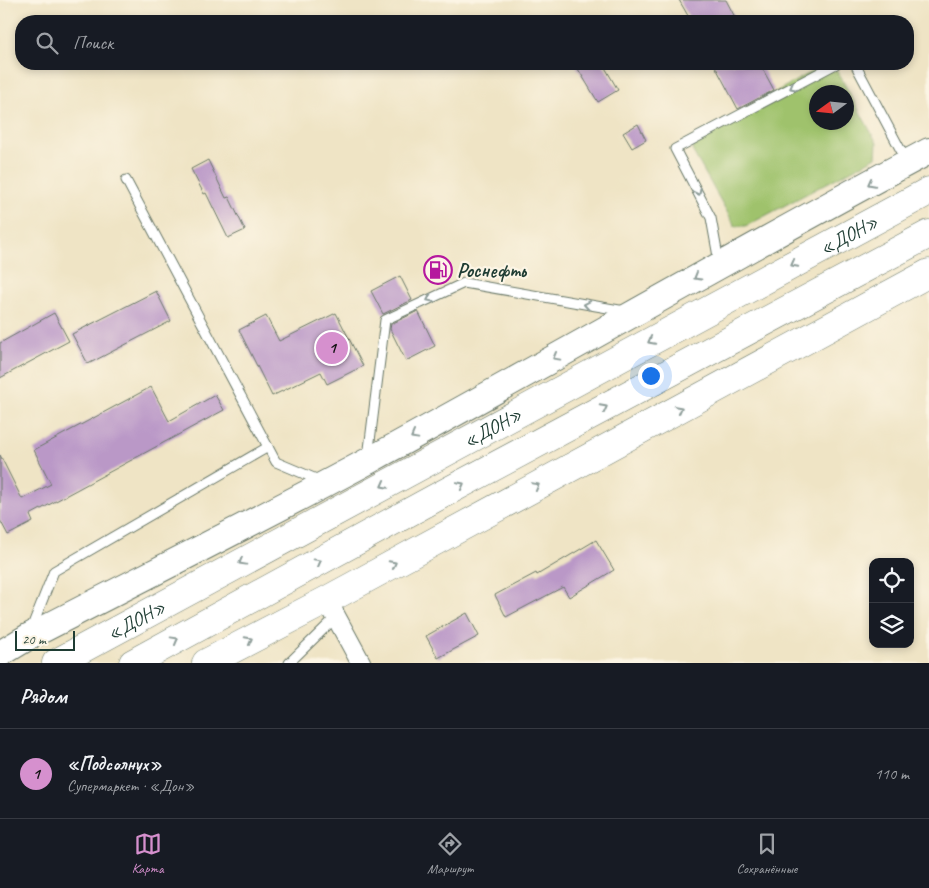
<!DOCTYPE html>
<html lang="ru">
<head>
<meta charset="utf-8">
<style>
	body { margin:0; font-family:Caveat,sans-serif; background:#242831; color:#f1f3f6 }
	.controls { position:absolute; right:15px; bottom:15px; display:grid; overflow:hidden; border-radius:10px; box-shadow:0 2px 8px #0003 }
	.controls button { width:45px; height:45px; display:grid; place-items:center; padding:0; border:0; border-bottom:1px solid #363941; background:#171b24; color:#f1f3f6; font:25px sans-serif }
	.compass { position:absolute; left:809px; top:85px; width:45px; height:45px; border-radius:50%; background:#171b24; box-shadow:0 2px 8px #0003; rotate:255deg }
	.scale { position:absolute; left:15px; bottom:12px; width:60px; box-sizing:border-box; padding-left:5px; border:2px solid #1f3d34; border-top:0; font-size:14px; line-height:18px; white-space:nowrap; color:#1f3d34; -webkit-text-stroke:4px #fcf5e5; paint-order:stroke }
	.you { position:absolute; left:650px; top:375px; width:18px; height:18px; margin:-12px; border:4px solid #fff; border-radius:50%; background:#1a73e8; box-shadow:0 0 0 8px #1a73e833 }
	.badge { display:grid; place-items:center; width:32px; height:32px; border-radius:50%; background:#d690ce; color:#111; font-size:16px; font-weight:700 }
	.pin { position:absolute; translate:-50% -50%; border:2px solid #fff; box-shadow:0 1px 5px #0006 }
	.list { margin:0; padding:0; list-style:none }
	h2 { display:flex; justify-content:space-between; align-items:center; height:65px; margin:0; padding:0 20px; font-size:21px }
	h2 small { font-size:16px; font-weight:400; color:#9ea1a6 }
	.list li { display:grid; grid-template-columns:32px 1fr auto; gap:15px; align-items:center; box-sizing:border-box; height:90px; padding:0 20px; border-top:1px solid #363941 }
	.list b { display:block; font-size:19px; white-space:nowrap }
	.list p { margin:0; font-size:16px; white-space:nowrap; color:#9ea1a6 }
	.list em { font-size:16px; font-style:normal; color:#9ea1a6 }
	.icon { flex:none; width:28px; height:28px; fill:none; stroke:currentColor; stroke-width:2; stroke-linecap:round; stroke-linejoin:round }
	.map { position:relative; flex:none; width:929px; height:663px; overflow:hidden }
	.search { position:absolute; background:#171b24; box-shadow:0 2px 8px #0003; left:15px; right:15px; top:15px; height:55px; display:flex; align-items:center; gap:12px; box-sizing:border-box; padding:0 18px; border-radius:20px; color:#9ea1a6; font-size:19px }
	.sheet { height:155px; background:#171b24 }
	nav { display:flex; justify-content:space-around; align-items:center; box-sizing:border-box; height:70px; border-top:1px solid #363941; background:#171b24; font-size:14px; color:#9ea1a6 }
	nav a { display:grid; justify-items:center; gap:2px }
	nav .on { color:#d690ce }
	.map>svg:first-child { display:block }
</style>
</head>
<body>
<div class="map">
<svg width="929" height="663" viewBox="0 0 929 663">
	<rect width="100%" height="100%" fill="#fcf5e5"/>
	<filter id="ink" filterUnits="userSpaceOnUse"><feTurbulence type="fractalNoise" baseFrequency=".02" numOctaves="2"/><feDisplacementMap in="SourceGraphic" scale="10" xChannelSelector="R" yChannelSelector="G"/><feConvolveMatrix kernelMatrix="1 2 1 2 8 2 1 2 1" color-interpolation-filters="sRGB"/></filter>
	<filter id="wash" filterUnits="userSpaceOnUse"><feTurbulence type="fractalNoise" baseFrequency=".0096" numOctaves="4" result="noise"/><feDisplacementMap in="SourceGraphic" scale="20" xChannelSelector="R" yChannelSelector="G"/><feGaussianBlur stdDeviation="1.12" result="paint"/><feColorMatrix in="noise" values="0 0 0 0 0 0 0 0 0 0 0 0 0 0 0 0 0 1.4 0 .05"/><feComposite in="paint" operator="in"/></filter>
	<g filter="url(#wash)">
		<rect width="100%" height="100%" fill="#efe4c5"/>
		<path fill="#9fc26c" stroke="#5f8050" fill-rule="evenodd" d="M824,65L836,69L877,143L876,157L746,226H735L692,150L695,137ZM816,92H846V122H816Z"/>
		<g id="blocks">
			<g fill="#ba98c7">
				<polygon points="679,0 726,0 737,21 691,21"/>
				<polygon points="575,64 603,64 618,90 598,102"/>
				<polygon points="714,64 760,64 774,90 738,109"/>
				<polygon points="638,124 646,140 632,148 623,133"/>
				<polygon points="208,160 226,198 229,197 245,230 228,238 206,193 204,194 191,169"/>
				<polygon points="400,276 412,300 383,314 371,291"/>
				<polygon points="156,291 171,321 88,364 72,334"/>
				<polygon points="418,311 435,346 406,361 390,329 391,324"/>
				<polygon points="54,313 69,341 0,378 0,343"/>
				<polygon points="336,313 363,366 327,384 321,372 272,396 239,330 266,316 279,341"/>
				<polygon points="151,387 169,421 215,395 224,410 30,515 33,522 8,535 0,520 0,455 22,499 51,484 34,450"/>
				<polygon points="596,540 614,570 569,597 563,587 506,617 495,595 536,573 537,575"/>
				<polygon points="467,613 479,636 438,658 426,636"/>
			</g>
		</g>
	</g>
	<g filter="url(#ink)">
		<use href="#blocks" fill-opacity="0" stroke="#687767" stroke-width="1"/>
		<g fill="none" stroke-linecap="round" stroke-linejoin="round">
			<defs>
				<g id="service">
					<polyline points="855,64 906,160"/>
					<polyline points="126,180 276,462 321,481"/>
					<polyline points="719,262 711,218 675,149 836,64"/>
					<polyline points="368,457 385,320 464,283 625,311"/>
					<polyline points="31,629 54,571 268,447"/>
					<polyline points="289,663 336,617"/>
				</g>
				<polyline id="minor" points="327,600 361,663"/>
				<path id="secondary" d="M0,654L28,637C142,578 257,521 370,460C557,358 741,251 929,151"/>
				<g id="trunk">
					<path id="s1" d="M56,663L929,191"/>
					<polyline points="133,663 437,497 929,234"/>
					<polyline points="206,663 327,600 929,273"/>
				</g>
			</defs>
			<use href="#service" stroke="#687767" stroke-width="11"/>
			<use href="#minor" stroke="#687767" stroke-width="21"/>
			<use href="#secondary" stroke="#687767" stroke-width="28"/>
			<use href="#trunk" stroke="#687767" stroke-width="29"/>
			<use href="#service" stroke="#fff" stroke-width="9"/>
			<use href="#minor" stroke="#fff" stroke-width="19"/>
			<use href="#secondary" stroke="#fff" stroke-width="26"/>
			<use href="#trunk" stroke="#fff" stroke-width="28"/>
		</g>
		<defs><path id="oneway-chevron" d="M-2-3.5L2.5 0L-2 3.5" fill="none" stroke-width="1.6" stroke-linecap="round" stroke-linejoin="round" transform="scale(1.25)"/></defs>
		<g stroke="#8f9e9a">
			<use href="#oneway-chevron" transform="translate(793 87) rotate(152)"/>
			<use href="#oneway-chevron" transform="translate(871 183) rotate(152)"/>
			<use href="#oneway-chevron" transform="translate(698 192) rotate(63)"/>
			<use href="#oneway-chevron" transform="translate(794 264) rotate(152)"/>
			<use href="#oneway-chevron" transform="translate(697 277) rotate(150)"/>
			<use href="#oneway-chevron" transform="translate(430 299) rotate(154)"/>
			<use href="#oneway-chevron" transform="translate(587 305) rotate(-170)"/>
			<use href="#oneway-chevron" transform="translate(651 341) rotate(152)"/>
			<use href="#oneway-chevron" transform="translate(556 357) rotate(151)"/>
			<use href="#oneway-chevron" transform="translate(604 408) rotate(-28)"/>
			<use href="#oneway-chevron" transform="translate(679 409) rotate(-28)"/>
			<use href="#oneway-chevron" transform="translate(414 436) rotate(151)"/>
			<use href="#oneway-chevron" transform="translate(384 485) rotate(152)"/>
			<use href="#oneway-chevron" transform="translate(461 485) rotate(-28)"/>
			<use href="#oneway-chevron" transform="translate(536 486) rotate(-28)"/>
			<use href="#oneway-chevron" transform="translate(242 562) rotate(151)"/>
			<use href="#oneway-chevron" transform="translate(318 562) rotate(-29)"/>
			<use href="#oneway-chevron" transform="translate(393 564) rotate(-28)"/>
			<use href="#oneway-chevron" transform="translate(175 640) rotate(-29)"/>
			<use href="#oneway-chevron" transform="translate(249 640) rotate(-28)"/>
		</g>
	</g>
	<defs>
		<symbol id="fuel-ring" viewBox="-11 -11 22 22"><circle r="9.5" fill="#fcf5e5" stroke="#b5179e" stroke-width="1.5"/><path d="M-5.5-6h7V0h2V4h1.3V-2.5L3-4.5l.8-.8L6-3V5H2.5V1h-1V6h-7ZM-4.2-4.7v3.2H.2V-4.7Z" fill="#b5179e"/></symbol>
	</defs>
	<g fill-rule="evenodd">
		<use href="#fuel-ring" x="422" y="254" width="32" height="32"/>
	</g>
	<g text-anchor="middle" stroke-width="4.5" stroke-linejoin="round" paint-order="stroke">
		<g font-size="20" fill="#1f3d34" stroke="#fcf5e5">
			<text dy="7" stroke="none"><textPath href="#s1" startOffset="901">«ДОН»</textPath></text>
			<text dy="7" stroke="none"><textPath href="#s1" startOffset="496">«ДОН»</textPath></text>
			<text dy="7" stroke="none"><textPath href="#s1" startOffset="91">«ДОН»</textPath></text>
		</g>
		<g font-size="20" font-weight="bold" fill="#1f3d34" stroke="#fcf5e5" text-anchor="start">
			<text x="457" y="277">Роснефть</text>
		</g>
	</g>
</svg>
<div class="controls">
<button><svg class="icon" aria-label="locate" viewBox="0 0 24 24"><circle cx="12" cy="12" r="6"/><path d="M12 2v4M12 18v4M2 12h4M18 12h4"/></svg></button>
<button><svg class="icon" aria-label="layers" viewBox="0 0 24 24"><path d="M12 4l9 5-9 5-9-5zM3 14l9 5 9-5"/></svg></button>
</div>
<svg class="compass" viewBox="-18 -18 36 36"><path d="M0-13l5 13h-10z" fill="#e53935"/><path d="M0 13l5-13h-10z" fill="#9ea1a6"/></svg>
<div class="scale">20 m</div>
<div class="you"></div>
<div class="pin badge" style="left:332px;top:348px">1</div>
<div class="search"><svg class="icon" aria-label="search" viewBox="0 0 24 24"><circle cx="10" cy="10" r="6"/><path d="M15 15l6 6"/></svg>Поиск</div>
</div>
<section class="sheet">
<h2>Рядом<small></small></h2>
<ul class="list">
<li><span class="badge">1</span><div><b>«Подсолнух»</b><p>Супермаркет · «Дон»</p></div><em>110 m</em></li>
</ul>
</section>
<nav>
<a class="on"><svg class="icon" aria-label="map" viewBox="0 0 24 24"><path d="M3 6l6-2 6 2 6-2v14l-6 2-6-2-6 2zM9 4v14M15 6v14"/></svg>Карта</a>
<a><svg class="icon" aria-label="directions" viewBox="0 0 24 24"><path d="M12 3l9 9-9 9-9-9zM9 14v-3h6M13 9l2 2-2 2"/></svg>Маршрут</a>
<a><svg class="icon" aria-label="saved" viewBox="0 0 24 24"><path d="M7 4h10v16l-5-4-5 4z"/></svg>Сохранённые</a>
</nav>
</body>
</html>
